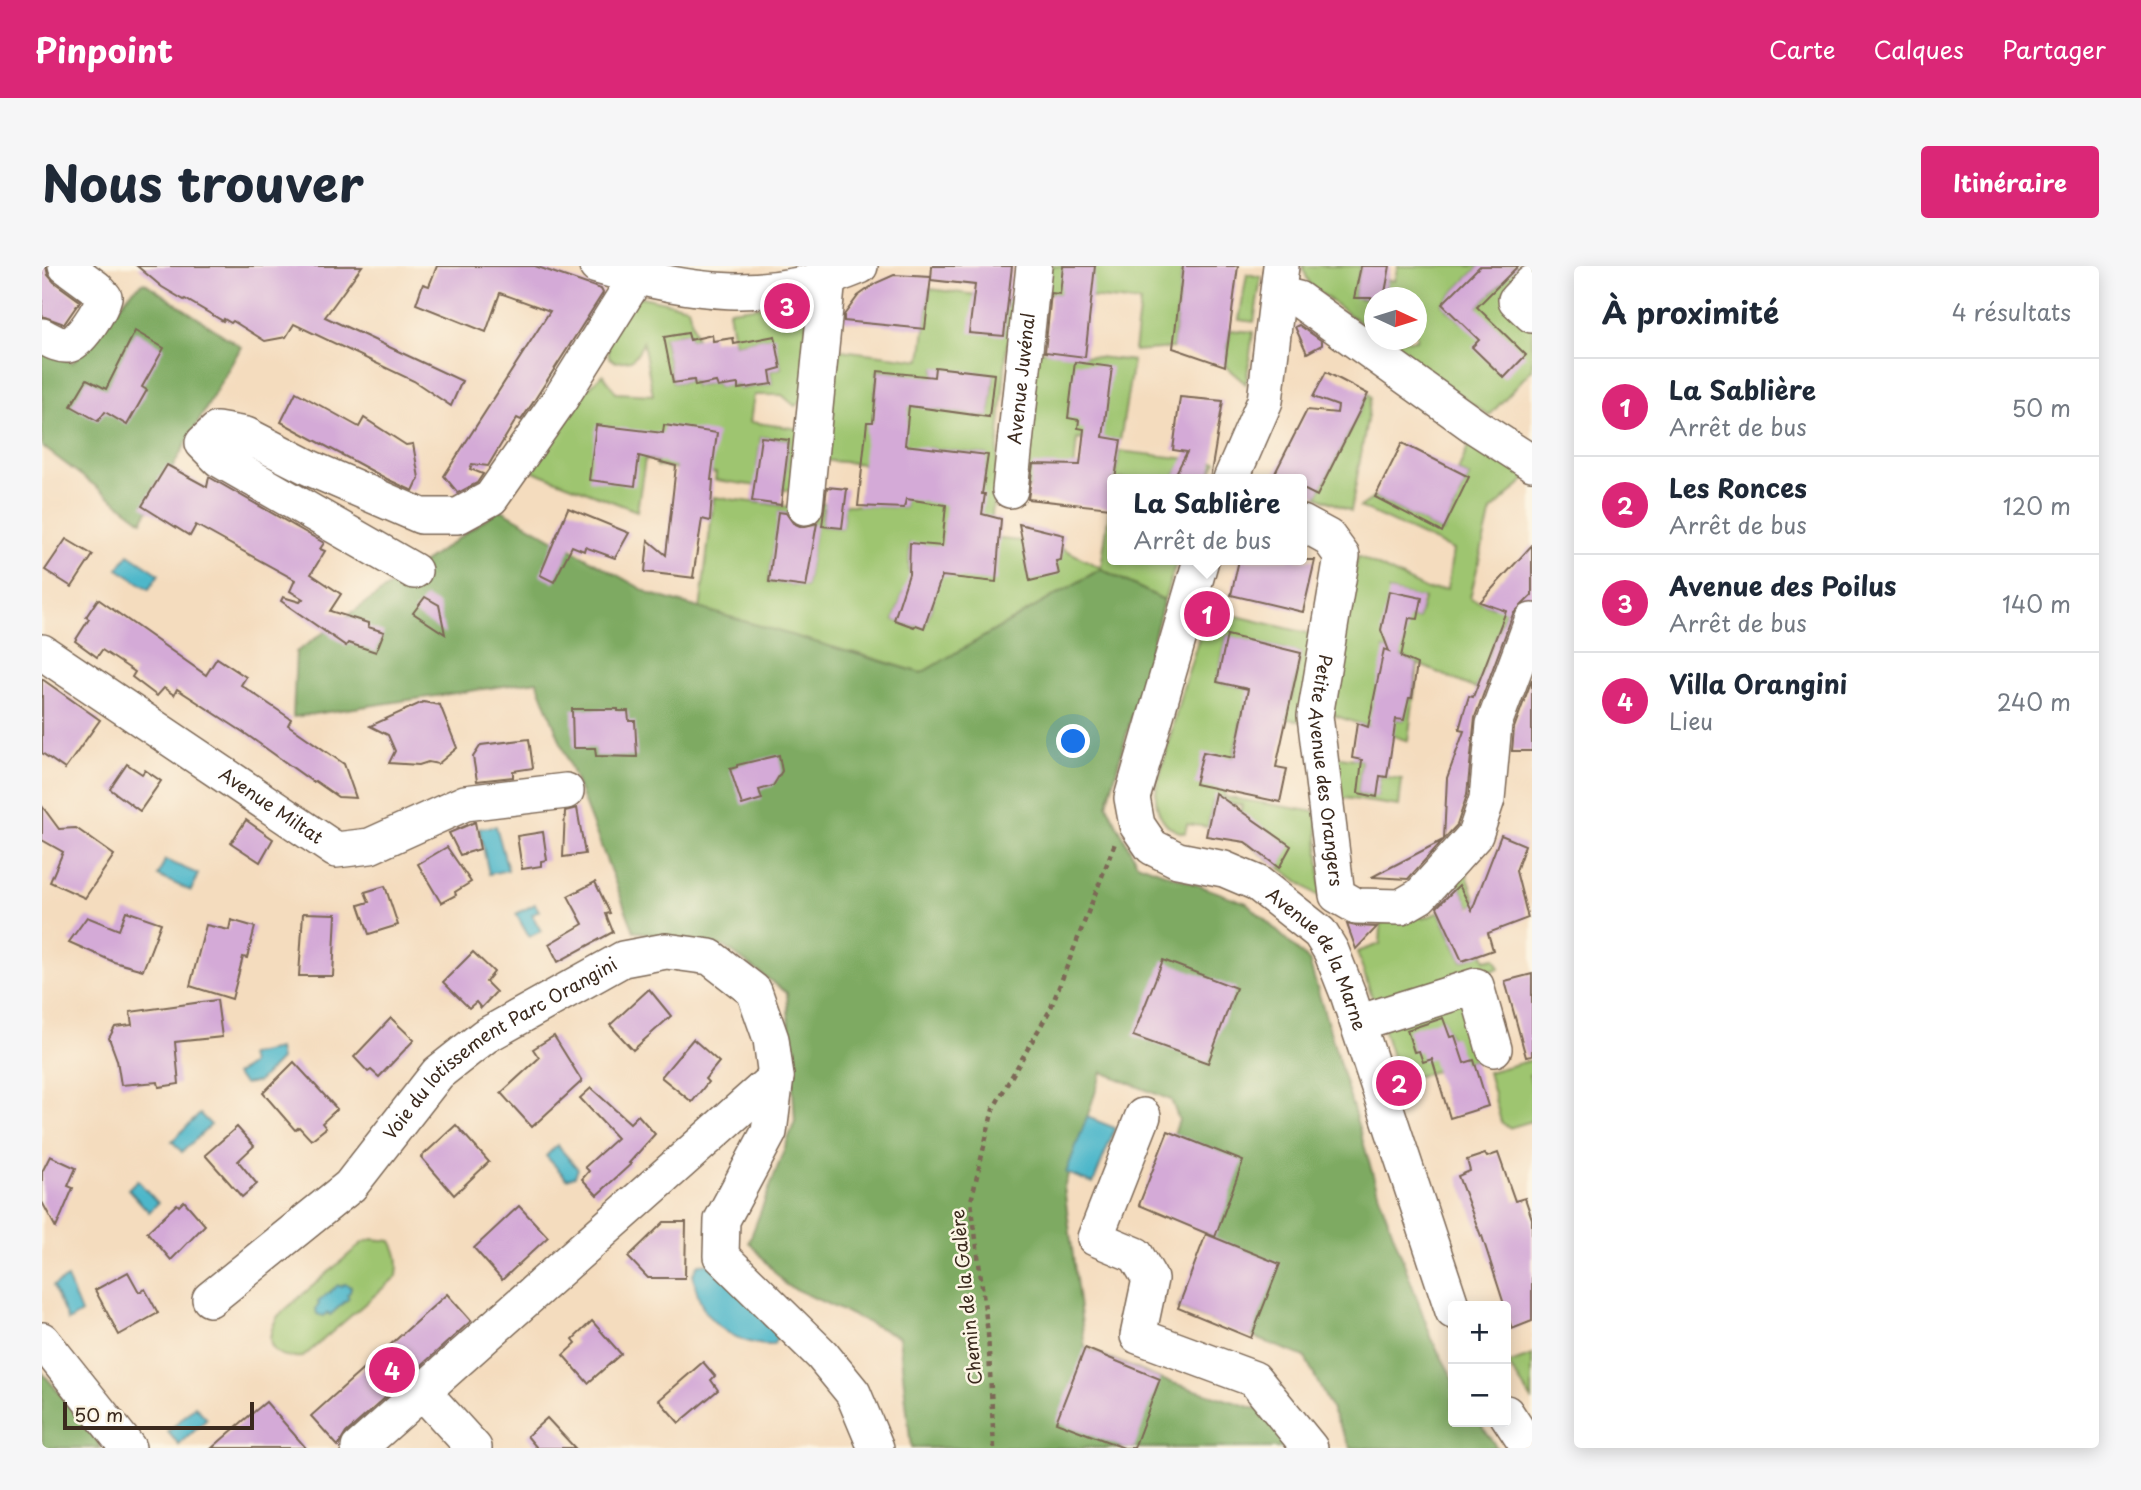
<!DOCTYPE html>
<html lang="fr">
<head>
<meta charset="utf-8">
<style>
	body { margin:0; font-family:"Playpen Sans",sans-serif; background:#f6f6f7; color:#1f2937 }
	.controls { position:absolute; right:21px; bottom:21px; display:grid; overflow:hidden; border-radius:7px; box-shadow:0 4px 18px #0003 }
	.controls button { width:63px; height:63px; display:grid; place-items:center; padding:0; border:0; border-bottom:2px solid #e0e1e3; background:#fff; color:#1f2937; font:35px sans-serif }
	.compass { position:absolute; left:1322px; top:21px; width:63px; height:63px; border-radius:50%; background:#fff; box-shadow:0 4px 18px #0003; rotate:94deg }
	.scale { position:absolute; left:21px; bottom:18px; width:191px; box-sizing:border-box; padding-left:7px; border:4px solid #3b2a1e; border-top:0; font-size:19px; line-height:24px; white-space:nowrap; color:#3b2a1e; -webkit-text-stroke:5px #fcf5e5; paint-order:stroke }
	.you { position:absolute; left:1032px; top:476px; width:24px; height:24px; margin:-18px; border:5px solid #fff; border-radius:50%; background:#1a73e8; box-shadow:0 0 0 10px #1a73e833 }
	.badge { display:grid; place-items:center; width:46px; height:46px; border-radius:50%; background:#db2777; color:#fff; font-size:23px; font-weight:700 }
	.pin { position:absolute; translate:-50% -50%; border:4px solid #fff; box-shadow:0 2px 7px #0006 }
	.popup { position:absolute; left:1065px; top:208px; width:200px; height:91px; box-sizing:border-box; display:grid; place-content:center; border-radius:7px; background:#fff; filter:drop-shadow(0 2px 5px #0005); font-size:23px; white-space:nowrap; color:#747a83 }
	.popup b { font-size:26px; color:#1f2937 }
	.popup::after { content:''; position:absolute; left:50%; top:100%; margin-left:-14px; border:14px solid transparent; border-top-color:#fff }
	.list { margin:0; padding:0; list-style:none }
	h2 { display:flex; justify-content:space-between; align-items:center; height:91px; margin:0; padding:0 28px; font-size:30px }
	h2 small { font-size:23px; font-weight:400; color:#747a83 }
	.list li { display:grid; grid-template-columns:46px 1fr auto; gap:21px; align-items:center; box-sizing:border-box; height:98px; padding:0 28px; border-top:2px solid #e0e1e3 }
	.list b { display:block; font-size:26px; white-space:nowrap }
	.list p { margin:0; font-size:23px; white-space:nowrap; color:#747a83 }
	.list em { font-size:23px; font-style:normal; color:#747a83 }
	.map { position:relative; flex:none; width:1490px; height:1182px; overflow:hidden; border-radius:7px }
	header { display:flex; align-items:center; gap:42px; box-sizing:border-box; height:98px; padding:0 35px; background:#db2777; color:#fff }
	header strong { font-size:33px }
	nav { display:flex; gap:38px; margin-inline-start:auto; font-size:24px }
	.intro { display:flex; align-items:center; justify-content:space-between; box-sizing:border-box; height:168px; padding:0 42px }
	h1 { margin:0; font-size:49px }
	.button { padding:18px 32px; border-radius:7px; background:#db2777; color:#fff; font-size:24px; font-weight:700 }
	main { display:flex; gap:42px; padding:0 42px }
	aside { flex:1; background:#fff; border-radius:7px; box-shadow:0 4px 18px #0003 }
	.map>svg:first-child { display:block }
</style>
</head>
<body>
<header>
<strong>Pinpoint</strong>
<nav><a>Carte</a><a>Calques</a><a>Partager</a></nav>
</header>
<div class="intro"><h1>Nous trouver</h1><a class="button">Itinéraire</a></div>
<main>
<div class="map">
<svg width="1490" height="1182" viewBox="0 0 1490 1182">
	<rect width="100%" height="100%" fill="#fcf5e5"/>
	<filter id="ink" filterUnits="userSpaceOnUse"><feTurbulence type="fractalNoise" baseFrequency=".0143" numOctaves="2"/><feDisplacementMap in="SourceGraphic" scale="14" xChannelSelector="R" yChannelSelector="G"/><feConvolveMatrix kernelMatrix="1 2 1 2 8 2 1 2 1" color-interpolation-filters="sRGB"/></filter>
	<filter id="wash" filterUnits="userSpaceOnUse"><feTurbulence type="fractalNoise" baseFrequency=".00686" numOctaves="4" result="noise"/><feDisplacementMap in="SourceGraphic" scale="28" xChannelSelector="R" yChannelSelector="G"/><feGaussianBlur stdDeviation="1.57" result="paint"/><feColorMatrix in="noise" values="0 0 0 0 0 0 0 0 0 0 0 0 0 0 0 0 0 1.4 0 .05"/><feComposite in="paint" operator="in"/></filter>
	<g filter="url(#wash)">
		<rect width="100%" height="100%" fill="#f4dcbe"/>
		<g fill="#9ec570" stroke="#6c7847" stroke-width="2" fill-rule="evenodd">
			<polygon points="1001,0 1141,0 1131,82 1092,85 1098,36 1006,27"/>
			<polygon points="1260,0 1319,0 1312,31 1332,35 1332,67 1268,19"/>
			<polygon points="1356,0 1438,0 1400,38 1419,56 1464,13 1451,0 1487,0 1461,27 1490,57 1490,103 1447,150 1342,74 1374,74 1374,32 1342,31 1345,14 1352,15"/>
			<polygon points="1205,8 1219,11 1212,56 1197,54"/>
			<path d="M888,23L975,34L969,77L965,78L948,272L1012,278L1059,302L1069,233L976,220L992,84L1091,95L1078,175L1070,173L1074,208L1077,185L1174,196L1166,213L1138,201L1131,213H1070V294H1135L1122,334L1059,303L879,407L811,386L774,447L651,401L672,231L749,241L748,255L770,258L774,237L862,242L867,202L779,194L792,83L879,94ZM893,102L952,109L947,151L889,143ZM836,105L867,109L833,133ZM1035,173L1065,177L1030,223ZM885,182L945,189L942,215ZM781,242L802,244L800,262L780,260ZM737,246L748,248V256L774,259L764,321L727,316ZM868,278L896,309L867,306ZM861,327L891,337L882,361L874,359L872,361L852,354Z"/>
			<path d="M595,30L646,41L654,73L648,74L646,67L622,72L631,117L652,114L653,120L674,116L676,121L696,118L697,123L730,118L728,105L739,102L732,71L692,78L687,44L762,35L771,56L762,133L753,140L740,129H712L708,156L758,163L751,225L673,214L674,207L615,200V195L603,193L595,245L486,203L532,136L561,108L574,127L611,129L601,76L596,87L589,94L574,96L567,91L565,73ZM719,171L747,174L743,205L715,201Z"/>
			<polygon points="1188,64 1211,66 1204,118 1183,100"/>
			<polygon points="1326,128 1329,131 1309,245 1275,230"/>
			<path d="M1429,174L1485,212L1449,245L1428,332L1451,341L1455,334L1483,351L1464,345L1434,423L1376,398L1366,475L1283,446L1316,290L1385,324L1405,323L1411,284L1318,241L1333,231L1400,266L1427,211L1416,205ZM1347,325L1382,333L1376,353L1367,352ZM1342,383L1375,398L1370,432H1365L1362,454L1354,453Z"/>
			<path d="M1166,343L1277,370L1261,456L1202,443L1182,531L1275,546L1279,632L1203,576L1195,565L1200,539L1171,535L1166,561L1145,558L1143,567C1120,564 1111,540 1115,521L1139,429ZM1185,370L1259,387L1249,433L1175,416Z"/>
			<polygon points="1284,489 1320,494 1316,528 1335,530 1338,510 1360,513 1357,540 1290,530"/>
			<polygon points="1423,603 1435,638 1428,641 1417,619 1390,632"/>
			<polygon points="1374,642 1381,653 1397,646 1420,695 1435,689 1434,667 1443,694 1453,692 1458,702 1334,743 1315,686 1338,678 1340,646"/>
			<path d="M1424,728L1442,791L1358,815L1339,756ZM1401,753L1408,771L1377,785Z"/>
			<polygon points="1490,794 1490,808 1487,809 1490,819 1490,855 1467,862 1459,856 1446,806"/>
			<path d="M330,973L349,975C356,987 357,996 355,1010L261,1091C229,1093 220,1078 236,1050L320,977Z"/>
			<polygon points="1490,1089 1490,1134 1466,1098"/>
		</g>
		<g fill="#7eaa62" stroke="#5c6a40" stroke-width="2">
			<polygon points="102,16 199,81 100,255 0,180 0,80 30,97 90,25"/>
			<polygon points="458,243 609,328 879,407 1059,303 1122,334 1065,539 1095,597 1205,637 1267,695 1337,929 1391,1076 1411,1112 1411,1156 1437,1156 1455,1182 1309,1182 1263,1091 1136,1042 1168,969 1107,936 1137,854 1129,834 1060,806 1022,921 1043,1082 1118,1113 1225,1146 1252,1182 869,1182 857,1071 744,1019 707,976 753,855 745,727 683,681 592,665 495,415 251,451 254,386"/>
			<polygon points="0,1106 52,1169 59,1182 0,1182"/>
		</g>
		<g fill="#4db7ca" stroke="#447074" stroke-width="2">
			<polygon points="87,288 117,308 107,323 76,303"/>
			<polygon points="454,560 466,604 447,608 437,562"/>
			<polygon points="123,594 156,608 149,625 116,610"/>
			<polygon points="493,638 497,645 490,649 499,665 487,671 474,648"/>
			<polygon points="236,783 238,794 216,816 202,818 193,809 209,798 207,789"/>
			<polygon points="158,848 169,859 140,886 130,875"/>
			<polygon points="1045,851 1073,862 1051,917 1024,907"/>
			<polygon points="515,879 536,903 533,910 525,913 504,890"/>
			<polygon points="95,914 116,937 107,946 86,923"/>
			<path d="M673,997L741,1062L731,1079C706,1080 678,1067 663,1045C657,1036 653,1019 651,1008L657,998Z"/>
			<polygon points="25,1012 39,1047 26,1055 11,1020"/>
			<polygon points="303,1018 309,1021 308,1026 305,1029 307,1032 288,1049 286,1047 281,1050 275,1048 274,1043 277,1038 276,1036 296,1019 298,1021"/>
			<polygon points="153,1140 165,1153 137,1179 126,1166"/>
		</g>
		<g id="blocks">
			<g fill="#d4aad7">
				<polygon points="0,0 4,0 6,9 12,16 38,35 22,58 0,50"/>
				<polygon points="95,0 320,0 283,51 420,115 409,140 372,115 252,58 244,71 223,75 191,55 189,57 182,53 181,55 143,33 142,34 120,21"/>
				<polygon points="395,0 493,0 559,23 561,27 490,138 479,154 475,152 446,200 430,198 428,203 441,208 435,217 416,227 402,210 508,45 458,27 444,66 374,38 381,18 387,20"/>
				<polygon points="890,0 970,0 962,70 927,67 933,19 889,14"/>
				<polygon points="1021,0 1053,0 1043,91 1003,86 1009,27 1018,28"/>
				<polygon points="1141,0 1196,0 1183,100 1131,82"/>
				<polygon points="1319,0 1348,0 1342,32 1312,32"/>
				<polygon points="1438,0 1476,0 1435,41 1484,89 1462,112 1430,81 1437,74 1400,38"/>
				<polygon points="852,9 889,11 883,63 802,55 802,49 816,30 834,17"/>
				<polygon points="1257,59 1280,75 1280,79 1265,87 1253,61"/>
				<polygon points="93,65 122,82 100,121 105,124 85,159 63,146 56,155 29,140 45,113 64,123"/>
				<polygon points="646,67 648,74 670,69 671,75 691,72 692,78 733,70 739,102 728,105 730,118 696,123 696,118 676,121 674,116 653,120 652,114 631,117 622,71"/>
				<polygon points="1033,96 1070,101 1061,171 1079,174 1073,213 1070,213 1068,242 986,233 991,198 1038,199 1042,163 1036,162 1037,154 1026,152"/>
				<polygon points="893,101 952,108 947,151 867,140 863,179 946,189 940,228 943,228 940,248 959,253 954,316 900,310 882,362 874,359 872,361 852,354 867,308 868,277 900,280 904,239 864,233 862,242 816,240 825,156 831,156 836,105 892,111"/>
				<polygon points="1284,106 1326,128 1275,230 1259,222 1259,213 1230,213 1265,144 1295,147 1296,140 1271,131"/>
				<polygon points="254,126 317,161 322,152 364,179 371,178 377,212 371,225 345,213 239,156"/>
				<polygon points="1138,131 1181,135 1168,213 1131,213 1145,186 1131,184"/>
				<polygon points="554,159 621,167 622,159 675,167 669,214 671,214 668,255 660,253 651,311 653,312 603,306 606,274 624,289 634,200 597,190 593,220 547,214"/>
				<polygon points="719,171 747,174 739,239 710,235"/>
				<polygon points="1360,177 1427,211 1400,266 1333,231"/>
				<polygon points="125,199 165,221 167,211 282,277 278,283 283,285 269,308 299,328 288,345 326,357 326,361 342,366 334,386 306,377 304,380 239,335 241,331 258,336 261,333 248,325 253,314 154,259 148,270 100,240"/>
				<polygon points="785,221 805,223 800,262 780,260"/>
				<polygon points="526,242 587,267 573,292 543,281 542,285 530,280 512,316 498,309"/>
				<polygon points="736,246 744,247 751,257 760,261 775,257 764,321 727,316"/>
				<polygon points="977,258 1022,269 1019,294 1014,295 1017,308 988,315"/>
				<polygon points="24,273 51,289 30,321 3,304"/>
				<polygon points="1490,279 1490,329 1471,348 1433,451 1425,529 1415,559 1402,573 1405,512 1422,465 1417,464 1422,446 1427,430 1431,431 1464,345 1438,336"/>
				<polygon points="1197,294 1273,294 1261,346 1189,329"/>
				<polygon points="1347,325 1380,332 1376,353 1367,352 1359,391 1375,398 1370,432 1367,432 1362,454 1354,453 1345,511 1338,510 1335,531 1316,527 1320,494 1310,492 1315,457 1326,461 1342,383 1347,385 1339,364"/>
				<polygon points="383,331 397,339 403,368 371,347"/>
				<polygon points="56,333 164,409 175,392 204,411 199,419 249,453 246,459 302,498 314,532 296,531 273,515 271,516 201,466 135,423 132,429 122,422 115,430 90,411 93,406 60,384 55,391 33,375 47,353 44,351"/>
				<polygon points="1185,369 1259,387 1234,501 1245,503 1238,536 1153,518 1161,486 1192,492 1206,423 1175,416"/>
				<polygon points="0,413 58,454 23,503 0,487"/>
				<polygon points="1490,413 1490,485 1470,485 1472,462"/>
				<polygon points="381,436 398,439 415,482 396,498 386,496 377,499 347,497 353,485 346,469 328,460"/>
				<polygon points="530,443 576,443 576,445 586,445 587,455 593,455 595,491 554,490 553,482 531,482"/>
				<polygon points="487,473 491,502 471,505 471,511 435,515 431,491 439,479"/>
				<polygon points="737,489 740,505 731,520 717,524 720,533 700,539 688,503 695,501 695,499"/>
				<polygon points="85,498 100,508 103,504 119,515 98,545 68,523"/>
				<polygon points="1173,527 1249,580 1237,602 1203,576 1164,570"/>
				<polygon points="0,540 17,563 34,562 72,589 43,632 8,616 21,586 0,574"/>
				<polygon points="535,542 543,588 521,591 523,545"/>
				<polygon points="204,554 231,573 218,596 189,577"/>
				<polygon points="433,556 438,583 418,589 407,567"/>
				<polygon points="501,566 505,594 499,595 499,600 480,603 475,570"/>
				<polygon points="1459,569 1483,579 1474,605 1486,652 1446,667 1451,684 1420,695 1395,641 1417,619 1430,644"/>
				<polygon points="1401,574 1366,613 1330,611"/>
				<polygon points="405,581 429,616 413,626 414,629 399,637 376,598"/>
				<polygon points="553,616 568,647 564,648 571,666 516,696 507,678 541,658 526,630"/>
				<polygon points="343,620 356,659 327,668 317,639 327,636 323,626"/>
				<polygon points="84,645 119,657 101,704 72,696 27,676 45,651 77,664"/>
				<polygon points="261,647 294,648 291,710 257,710"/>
				<polygon points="189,654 213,661 205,692 201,691 190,733 148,720 164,659 187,664"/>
				<polygon points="1305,658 1314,660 1335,661 1314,683"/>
				<polygon points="431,686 452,706 444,716 454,726 439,742 434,736 427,742 401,716"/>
				<polygon points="1121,694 1194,722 1166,797 1091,770"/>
				<polygon points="1490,708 1490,790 1484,791 1463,715"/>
				<polygon points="607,723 629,750 591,784 568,759"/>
				<polygon points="175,734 180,771 133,776 137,818 117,821 116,816 79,819 75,794 67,772 73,761 90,759 88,746"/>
				<polygon points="349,752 372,774 337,811 329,804 326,806 312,791"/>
				<polygon points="1401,752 1408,771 1413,770 1422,797 1432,794 1446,840 1408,852 1390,793 1381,796 1377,785 1372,786 1365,764"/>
				<polygon points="512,770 540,815 490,861 459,827 497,792 491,783"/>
				<polygon points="651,773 677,796 663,813 666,816 650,836 619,811"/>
				<polygon points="252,796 295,843 280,857 284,862 269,874 257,861 253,864 221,827"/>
				<polygon points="549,822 588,857 596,849 613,868 587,897 589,898 555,929 540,913 547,905 543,901 575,872 538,832"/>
				<polygon points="414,859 447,896 412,929 379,891"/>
				<polygon points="195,861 212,880 196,895 215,918 200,931 163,889"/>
				<polygon points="1126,865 1201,895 1173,971 1097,939"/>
				<polygon points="1456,887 1473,935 1483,932 1490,953 1490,1055 1470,1063 1440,970 1439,970 1416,910 1428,905 1425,894 1443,888 1445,891"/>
				<polygon points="8,890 34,902 26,920 31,922 14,962 0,936 0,906"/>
				<polygon points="142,935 163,959 129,994 105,966 135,938 137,940"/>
				<polygon points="477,940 506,971 460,1014 432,982"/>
				<polygon points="622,956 644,956 643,1012 606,1012 586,991"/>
				<polygon points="1164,968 1238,998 1209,1072 1136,1042"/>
				<polygon points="86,1006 97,1026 103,1023 116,1047 77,1069 53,1024"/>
				<polygon points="405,1028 429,1055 304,1167 296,1180 269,1150"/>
				<polygon points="550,1055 579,1088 546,1117 521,1089 534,1077 531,1073"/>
				<polygon points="1043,1082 1118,1113 1092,1182 1082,1182 1014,1156"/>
				<polygon points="661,1096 673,1110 669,1114 676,1124 637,1157 617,1134"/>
				<polygon points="224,1136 264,1182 170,1182 201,1155"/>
				<polygon points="505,1152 533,1182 495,1182 485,1170"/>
			</g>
		</g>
	</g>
	<g filter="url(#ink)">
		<use href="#blocks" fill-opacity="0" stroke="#7c6856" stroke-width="2"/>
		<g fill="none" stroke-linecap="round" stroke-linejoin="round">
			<defs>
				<g id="minor">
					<path d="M555,0C648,27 725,39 818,0"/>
					<polyline points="1490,17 1474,34 1490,49"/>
					<polyline points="1236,28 1256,33 1434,161 1490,197"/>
					<path d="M0,70C8,74 17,80 26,79C38,77 59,43 62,31L54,22L24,0"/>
					<polyline points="1189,213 1223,135 1239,0"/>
					<path id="s1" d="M968,224L992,0"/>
					<polyline points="763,241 786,12"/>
					<path id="s2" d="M1260,257L1286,271L1300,290L1273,450L1295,629L1314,640L1359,641L1378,630L1433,569L1445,533L1452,458L1490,355"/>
					<path id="s3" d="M1159,294L1090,532L1095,559L1110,581L1136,594L1182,603L1215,617L1278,667L1289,685L1306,728L1411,1045"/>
					<polyline points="372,305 177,193 161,177 175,164 204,169 268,202 379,250 416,250 449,232 519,132 594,12"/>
					<path id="s4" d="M0,386L294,584L328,580L423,537L524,525"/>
					<polyline points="1316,757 1434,720 1452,783"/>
					<polyline points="1101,850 1053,972 1094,989 1108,1013 1096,1070 1212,1113 1268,1182"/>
					<path id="s5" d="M168,1033L308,920L396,807L443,770L581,693L624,685L668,691L712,725L729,773L734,811L727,866L680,954L679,990L780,1089L811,1127L834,1182"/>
					<polyline points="0,1074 86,1182"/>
					<polyline points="380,1125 432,1182"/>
					<polyline points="1464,1147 1487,1182"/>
					<polyline points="317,1182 734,811"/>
				</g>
			</defs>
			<use href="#minor" stroke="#7c6856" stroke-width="38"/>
			<polyline stroke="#7c6856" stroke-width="4.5" stroke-dasharray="5 5" stroke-linecap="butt" points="952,1182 946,1067 929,935 951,843 1008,744 1073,577"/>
			<use href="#minor" stroke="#fff" stroke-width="35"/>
		</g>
	</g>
	<g text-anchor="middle" stroke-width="5" stroke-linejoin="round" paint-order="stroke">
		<g font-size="18" fill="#3b2a1e" stroke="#fcf5e5">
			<text dy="6" stroke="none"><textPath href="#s1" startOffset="112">Avenue Juvénal</textPath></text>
			<text dy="6" stroke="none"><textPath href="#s2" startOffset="270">Petite Avenue des Orangers</textPath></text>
			<text dy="6" stroke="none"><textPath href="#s4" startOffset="276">Avenue Miltat</textPath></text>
			<text dy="6" stroke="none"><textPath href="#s3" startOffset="514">Avenue de la Marne</textPath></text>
			<text dy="6" stroke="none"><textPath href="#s5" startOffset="387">Voie du lotissement Parc Orangini</textPath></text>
			<text transform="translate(925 1031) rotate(-96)" y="6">Chemin de la Galère</text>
		</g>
	</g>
</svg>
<div class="controls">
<button>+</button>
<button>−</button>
</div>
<svg class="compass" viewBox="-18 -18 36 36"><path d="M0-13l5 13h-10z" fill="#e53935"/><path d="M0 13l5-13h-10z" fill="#747a83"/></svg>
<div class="scale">50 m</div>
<div class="you"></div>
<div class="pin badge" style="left:1165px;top:348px">1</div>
<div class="popup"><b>La Sablière</b>Arrêt de bus</div>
<div class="pin badge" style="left:1357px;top:817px">2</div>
<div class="pin badge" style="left:745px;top:40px">3</div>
<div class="pin badge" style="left:350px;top:1104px">4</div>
</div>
<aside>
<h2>À proximité<small>4 résultats</small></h2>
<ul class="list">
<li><span class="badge">1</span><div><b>La Sablière</b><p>Arrêt de bus</p></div><em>50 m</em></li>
<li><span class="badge">2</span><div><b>Les Ronces</b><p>Arrêt de bus</p></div><em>120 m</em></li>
<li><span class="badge">3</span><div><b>Avenue des Poilus</b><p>Arrêt de bus</p></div><em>140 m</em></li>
<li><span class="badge">4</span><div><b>Villa Orangini</b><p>Lieu</p></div><em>240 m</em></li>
</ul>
</aside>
</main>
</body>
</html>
